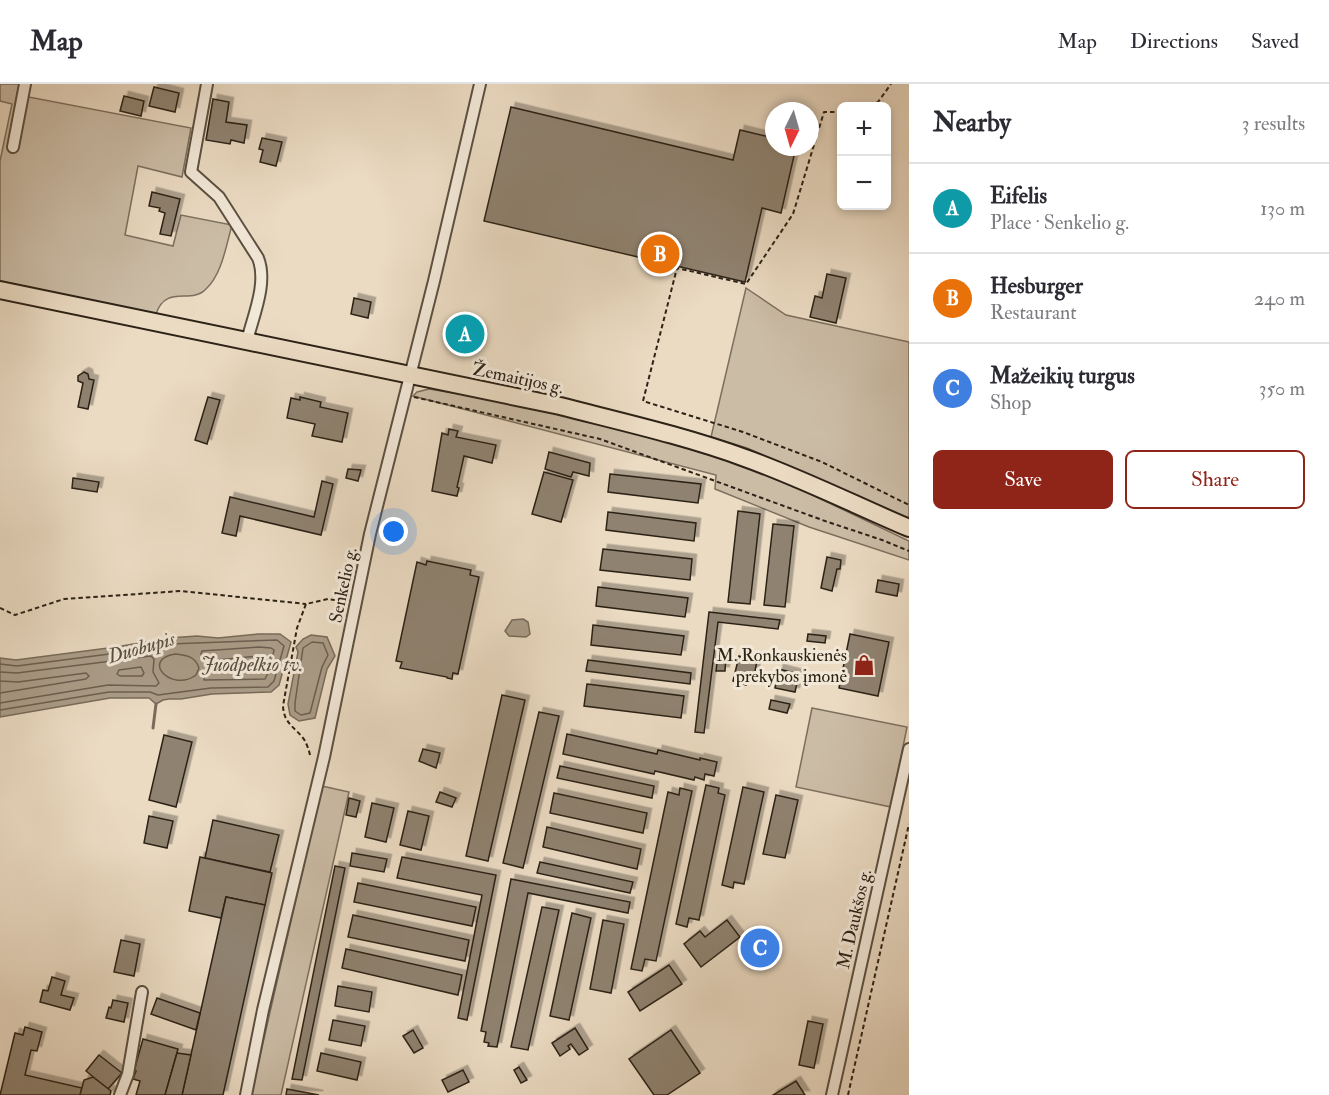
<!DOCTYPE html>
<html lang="en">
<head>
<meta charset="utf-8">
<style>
	body { margin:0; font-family:"IM FELL Double Pica",serif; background:#f7f7f7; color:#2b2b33 }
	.controls { position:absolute; right:18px; top:18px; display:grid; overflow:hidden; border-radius:9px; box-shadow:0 3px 9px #0003 }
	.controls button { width:54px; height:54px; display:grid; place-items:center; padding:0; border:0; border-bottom:2px solid #e1e1e2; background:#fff; color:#2b2b33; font:30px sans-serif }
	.compass { position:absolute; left:765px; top:18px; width:54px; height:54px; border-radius:50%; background:#fff; box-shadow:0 3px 9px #0003; rotate:185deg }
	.you { position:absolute; left:394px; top:448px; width:21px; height:21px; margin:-15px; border:4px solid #fff; border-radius:50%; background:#1a73e8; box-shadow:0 0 0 9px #1a73e833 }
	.badge { display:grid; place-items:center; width:39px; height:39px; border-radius:50%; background:#8f2418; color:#fff; font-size:20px; font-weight:700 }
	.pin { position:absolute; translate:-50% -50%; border:3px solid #fff; box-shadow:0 2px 6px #0006 }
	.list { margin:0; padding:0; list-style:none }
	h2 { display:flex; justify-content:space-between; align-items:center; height:78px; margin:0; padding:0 24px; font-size:26px }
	h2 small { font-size:20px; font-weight:400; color:#7c7c81 }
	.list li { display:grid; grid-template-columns:39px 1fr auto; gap:18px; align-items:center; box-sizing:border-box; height:90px; padding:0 24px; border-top:2px solid #e1e1e2 }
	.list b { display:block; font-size:22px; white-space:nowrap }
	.list p { margin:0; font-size:20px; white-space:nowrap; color:#7c7c81 }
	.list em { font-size:20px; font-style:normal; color:#7c7c81 }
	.actions { display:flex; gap:12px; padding:18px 24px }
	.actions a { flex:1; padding:14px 0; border:2px solid #8f2418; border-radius:9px; text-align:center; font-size:21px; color:#8f2418 }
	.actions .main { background:#8f2418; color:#fff }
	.map { position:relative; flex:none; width:909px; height:1011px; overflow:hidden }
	header { display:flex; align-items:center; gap:36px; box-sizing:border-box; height:84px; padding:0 30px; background:#fff; border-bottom:2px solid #e1e1e2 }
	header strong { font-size:28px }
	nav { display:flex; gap:33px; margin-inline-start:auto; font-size:21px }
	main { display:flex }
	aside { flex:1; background:#fff }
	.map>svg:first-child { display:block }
</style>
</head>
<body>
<header>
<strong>Map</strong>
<nav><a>Map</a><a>Directions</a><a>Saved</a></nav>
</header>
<main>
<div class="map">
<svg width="909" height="1011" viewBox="0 0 909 1011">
	<defs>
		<filter id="shadow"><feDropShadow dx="4.5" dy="-4.5" stdDeviation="0" flood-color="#0004"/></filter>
	</defs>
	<rect width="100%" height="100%" fill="#ebdbc3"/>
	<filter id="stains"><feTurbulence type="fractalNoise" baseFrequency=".00333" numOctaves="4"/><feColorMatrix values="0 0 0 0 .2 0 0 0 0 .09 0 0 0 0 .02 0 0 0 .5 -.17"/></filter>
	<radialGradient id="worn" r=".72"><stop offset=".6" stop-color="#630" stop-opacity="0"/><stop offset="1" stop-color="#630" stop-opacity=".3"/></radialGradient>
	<g fill="#cbbca6" stroke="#7c6f5e" stroke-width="1.5">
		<path d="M0,0H20L18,11L191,44L182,93L138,82L125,151L173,162L181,131L232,141C226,162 222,190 206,205C191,221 166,200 156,230L0,197V77L12,20L0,17Z"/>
		<polygon points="746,204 786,231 909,258 909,435 747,364 711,353"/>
		<polygon points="429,305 526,321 658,354 733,377 806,408 909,457 909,476 809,443 715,405 716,391 413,312 417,308"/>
		<polygon points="812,624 907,643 891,723 796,703"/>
		<polygon points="322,702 349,708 281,1011 251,1011"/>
	</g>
	<g fill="#aa9c88" stroke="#786b5a" stroke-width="1.5">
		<polygon points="523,535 528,538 530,550 526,553 509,552 505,547 512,536"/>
		<polygon points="258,550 280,550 291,558 279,601 271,608 212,610 181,615 169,615 163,616 156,620 149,614 110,614 0,633 0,574 16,576 116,563 169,554 197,552 218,554"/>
		<polygon points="311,551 327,553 335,572 327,585 315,634 299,637 290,631 288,620 298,568 296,563 303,555"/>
	</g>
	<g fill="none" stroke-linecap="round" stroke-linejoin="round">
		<g stroke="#6b5f4f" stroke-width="1.5">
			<polygon points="312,558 323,559 328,571 322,583 310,629 301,631 295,627 295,619 303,564"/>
			<polygon points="259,563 271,564 274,566 270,585 265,595 204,596 206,582 201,570 202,567"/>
			<path d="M175,570C186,571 195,572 199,584L196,591C172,609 140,576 175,570Z"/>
			<polygon points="259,572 263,575 259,587 218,587 216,585 215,579 217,576"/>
			<polyline points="0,580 17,582 117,569 170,560 277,556 284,562 274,597 268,603 211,604 158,611 150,608 109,608 0,626"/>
			<polygon points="141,583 144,589 142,592 120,592 117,590 119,586"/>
			<polyline points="0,588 17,589 151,572 154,575 153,588 159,599 156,602 108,601 0,619"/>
			<polyline points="0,597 18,598 86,589 89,592 86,595 0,609"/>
		</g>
		<polyline stroke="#786b5a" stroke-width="3" points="153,644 156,620"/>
	</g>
	<g fill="#8f8270" stroke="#2c2216" stroke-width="1.5" filter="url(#shadow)">
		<polygon points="154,3 179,9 175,28 149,22"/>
		<polygon points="124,12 144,17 141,32 120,27"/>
		<polygon points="213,15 229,18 226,38 247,41 244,59 231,56 230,60 206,56"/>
		<polygon points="511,23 733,76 740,46 774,54 774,63 796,63 781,129 762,124 745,198 484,137"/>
		<polygon points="262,54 282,58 276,82 260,78 263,66 259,65"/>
		<polygon points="152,108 180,115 171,152 160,150 165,129 159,127 160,124 149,122"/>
		<polygon points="827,190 846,194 836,239 810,233 815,212 822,214"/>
		<polygon points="354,214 371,218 368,234 351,230"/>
		<polygon points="84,288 88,290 89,295 94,296 88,325 78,323 83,299 78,297 78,292"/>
		<polygon points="208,313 220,316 207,360 195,356"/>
		<polygon points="300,313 321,318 320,323 348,329 342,358 312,352 315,340 287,334 291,314 300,316"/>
		<polygon points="449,345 458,347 456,353 496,361 492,379 464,372 457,403 459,404 457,412 432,407 442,349 448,351"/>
		<polygon points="549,368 590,379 589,392 573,388 571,393 545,385"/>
		<polygon points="348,385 361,386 358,397 346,394"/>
		<polygon points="544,388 573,396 561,438 532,430"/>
		<polygon points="610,390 701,400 698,419 608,408"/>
		<polygon points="73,394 99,398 97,408 72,404"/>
		<polygon points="322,397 333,400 321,451 240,432 236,452 222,449 230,413 314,433"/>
		<polygon points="738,427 760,430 750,520 728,518"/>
		<polygon points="608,428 696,439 694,457 606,446"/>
		<polygon points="773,440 794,442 785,523 764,521"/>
		<polygon points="603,465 692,475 690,496 600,486"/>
		<polygon points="827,473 841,476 840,485 837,485 832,507 821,504"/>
		<polygon points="427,477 471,486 470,491 479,493 458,590 453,589 452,595 447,594 447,593 400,584 402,578 396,577 417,478 426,481"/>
		<polygon points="878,496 899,500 897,512 876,508"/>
		<polygon points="598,503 688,514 685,533 596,522"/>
		<polygon points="709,528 780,536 778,545 718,538 704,649 695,648"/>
		<polygon points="593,541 684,552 681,571 591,561"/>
		<polygon points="808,550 826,552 825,559 807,557"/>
		<polygon points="850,550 889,558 878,612 839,604"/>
		<polygon points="718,571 726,571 725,587 716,587"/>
		<polygon points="739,572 757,577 754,592 748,591 746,601 733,597"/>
		<polygon points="588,576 691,589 690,600 586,587"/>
		<polygon points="779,585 799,590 795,608 775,604"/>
		<polygon points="587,600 684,612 681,634 584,622"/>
		<polygon points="502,611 525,616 488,777 466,772"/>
		<polygon points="771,616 790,620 787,629 769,625"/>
		<polygon points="539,628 559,632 523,784 503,779"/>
		<polygon points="567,650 657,670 658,666 700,676 700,674 717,678 714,692 705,690 704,696 695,693 694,696 655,687 654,690 563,670"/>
		<polygon points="164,651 192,658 176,723 149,716"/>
		<polygon points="423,665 440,669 436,684 419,677"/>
		<polygon points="560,682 654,702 652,714 557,694"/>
		<polygon points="706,701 719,704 718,709 725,711 699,836 689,834 687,843 676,840"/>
		<polygon points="743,703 764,708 744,800 734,798 733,804 722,801"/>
		<polygon points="680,704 692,707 656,877 645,875 642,887 631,885 668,708 679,711"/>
		<polygon points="440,708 456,714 452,723 436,718"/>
		<polygon points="554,709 647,729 643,749 550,729"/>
		<polygon points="776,711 798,716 785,774 763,770"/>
		<polygon points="349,714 360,717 356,733 346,731"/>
		<polygon points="372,719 394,724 386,758 365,753"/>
		<polygon points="408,727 429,732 421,766 400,761"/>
		<polygon points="149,732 173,737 167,764 144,759"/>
		<polygon points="213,736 279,751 270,788 205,774"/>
		<polygon points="547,743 641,765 637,785 543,763"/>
		<polygon points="352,769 387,775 384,788 350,782"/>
		<polygon points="200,773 272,789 265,821 226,813 221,834 189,827"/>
		<polygon points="402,773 496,791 467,936 458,934 482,811 397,794"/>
		<polygon points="540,778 633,798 630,809 537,789"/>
		<polygon points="335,782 345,784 302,996 292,995"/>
		<polygon points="511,795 630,818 628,829 528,809 497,963 488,962 489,959 484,958 486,948 481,947"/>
		<polygon points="358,799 476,823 472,842 354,818"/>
		<polygon points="226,813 265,821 223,1011 182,1011"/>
		<polygon points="542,823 559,826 528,966 511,963"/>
		<polygon points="572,829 591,834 569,936 550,932"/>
		<polygon points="353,831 469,856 465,877 348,853"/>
		<polygon points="603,836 624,840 611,909 590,905"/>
		<polygon points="727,836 740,853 701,883 684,860 700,847 705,853"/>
		<polygon points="121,856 140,860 134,892 114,888"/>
		<polygon points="346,865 462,891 458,911 342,884"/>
		<polygon points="669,881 682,900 640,927 628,908"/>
		<polygon points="52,893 65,897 61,911 74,914 70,926 40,918 43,906 48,907"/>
		<polygon points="338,902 372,908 369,928 335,922"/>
		<polygon points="157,914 200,929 196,946 151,930"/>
		<polygon points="113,916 128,919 124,938 106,934 109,923 111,924"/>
		<polygon points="333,936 365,942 361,962 329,956"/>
		<polygon points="808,937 823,940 814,984 799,981"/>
		<polygon points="25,943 42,948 37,967 31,966 25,991 82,1004 80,1011 0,1011 15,949 23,951"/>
		<polygon points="575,944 588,965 579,971 571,960 568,962 570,965 560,972 552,959"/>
		<polygon points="413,946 423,964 414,969 403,952"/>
		<polygon points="671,946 700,989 667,1011 654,1011 629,975"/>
		<polygon points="143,955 178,965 165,1011 136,1011 140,997 133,995 136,987 134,987"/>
		<polygon points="177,969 191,971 182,1011 165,1011"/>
		<polygon points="321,969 361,978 357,996 317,987"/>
		<polygon points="99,971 122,989 108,1005 86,987"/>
		<polygon points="519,983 527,996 521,999 514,986"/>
		<polygon points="463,986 469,998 448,1008 442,996"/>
		<polygon points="93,993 111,1007 110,1011 80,1011 84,996"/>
		<polygon points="796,997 805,1011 773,1011"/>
		<polygon points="287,1005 319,1011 286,1011"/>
	</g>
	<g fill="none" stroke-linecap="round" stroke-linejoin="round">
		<defs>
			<g id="minor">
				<path d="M207,0L191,88L219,113L258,174C268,199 253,232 247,257"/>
				<polyline points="13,63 25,0"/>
				<polyline points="120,1011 128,990 142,908"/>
				<polyline points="246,1011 263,926 324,673 370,450 434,197 480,0"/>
				<polyline points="832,1011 909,665"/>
			</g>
			<path id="primary" d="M0,206L560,322C622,338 685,352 745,374C801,394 855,421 909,444"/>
		</defs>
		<use href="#minor" stroke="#5c5041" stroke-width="14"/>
		<use href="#primary" stroke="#2c2216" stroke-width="20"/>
		<g stroke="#2c2216" stroke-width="2" stroke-dasharray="4.5 3" stroke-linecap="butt">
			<polyline points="862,22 878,18 891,0"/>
			<polyline points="842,28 824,28 793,130 746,200 677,184 643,317 743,348 822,378 909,421"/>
			<polyline points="414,313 600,355 825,437 882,456 909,467"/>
			<polyline points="0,524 15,531 64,515 181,507 306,520"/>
			<path d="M310,671C309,666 307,661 305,657C296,643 284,641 283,622L297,544L306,520L328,515L347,518"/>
			<polyline points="848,1011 909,740"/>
		</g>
		<use href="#minor" stroke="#f2e8d8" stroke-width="10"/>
		<use href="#primary" stroke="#ebdbc3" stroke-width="16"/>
	</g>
	<defs>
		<symbol id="shop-bare" viewBox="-9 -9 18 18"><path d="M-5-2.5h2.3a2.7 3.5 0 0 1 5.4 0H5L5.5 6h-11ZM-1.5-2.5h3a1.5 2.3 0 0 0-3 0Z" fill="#8f2418" stroke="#f2e8d8" stroke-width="2.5" paint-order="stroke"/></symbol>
	</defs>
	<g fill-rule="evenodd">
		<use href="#shop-bare" x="849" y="566" width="30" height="30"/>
	</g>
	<g text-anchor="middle" stroke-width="6" stroke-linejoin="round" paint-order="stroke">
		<g font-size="18" fill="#2c2216" stroke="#f2e8d8">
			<text transform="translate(518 294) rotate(12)" y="6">Žemaitijos g.</text>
			<text transform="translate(343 501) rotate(-78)" y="6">Senkelio g.</text>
			<text transform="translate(854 835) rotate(-77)" y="6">M. Daukšos g.</text>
		</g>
		<g font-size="18" fill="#2c2216" stroke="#f2e8d8" text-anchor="end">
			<text x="847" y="577">M. Ronkauskienės<tspan x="847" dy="21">prekybos įmonė</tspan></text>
		</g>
		<g font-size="20" font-style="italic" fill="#584d3e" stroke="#f2e8d8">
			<text transform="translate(141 563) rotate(-16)" y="7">Duobupis</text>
			<text x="252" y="587">Juodpelkio tv.</text>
		</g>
	</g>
	<rect width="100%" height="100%" filter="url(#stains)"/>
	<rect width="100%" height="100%" fill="url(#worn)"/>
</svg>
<div class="controls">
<button>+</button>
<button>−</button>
</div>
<svg class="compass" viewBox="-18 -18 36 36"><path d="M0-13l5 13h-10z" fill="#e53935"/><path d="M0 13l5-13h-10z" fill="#7c7c81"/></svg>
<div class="you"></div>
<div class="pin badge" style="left:465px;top:250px;background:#0f9aa8">A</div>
<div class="pin badge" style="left:660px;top:170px;background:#e8710a">B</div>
<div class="pin badge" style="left:760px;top:864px;background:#3f7fe0">C</div>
</div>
<aside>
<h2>Nearby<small>3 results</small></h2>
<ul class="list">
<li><span class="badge" style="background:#0f9aa8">A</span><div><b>Eifelis</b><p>Place · Senkelio g.</p></div><em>130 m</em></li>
<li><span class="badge" style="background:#e8710a">B</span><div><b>Hesburger</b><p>Restaurant</p></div><em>240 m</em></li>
<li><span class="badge" style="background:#3f7fe0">C</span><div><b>Mažeikių turgus</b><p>Shop</p></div><em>350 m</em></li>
</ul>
<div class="actions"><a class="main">Save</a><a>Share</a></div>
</aside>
</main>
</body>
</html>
